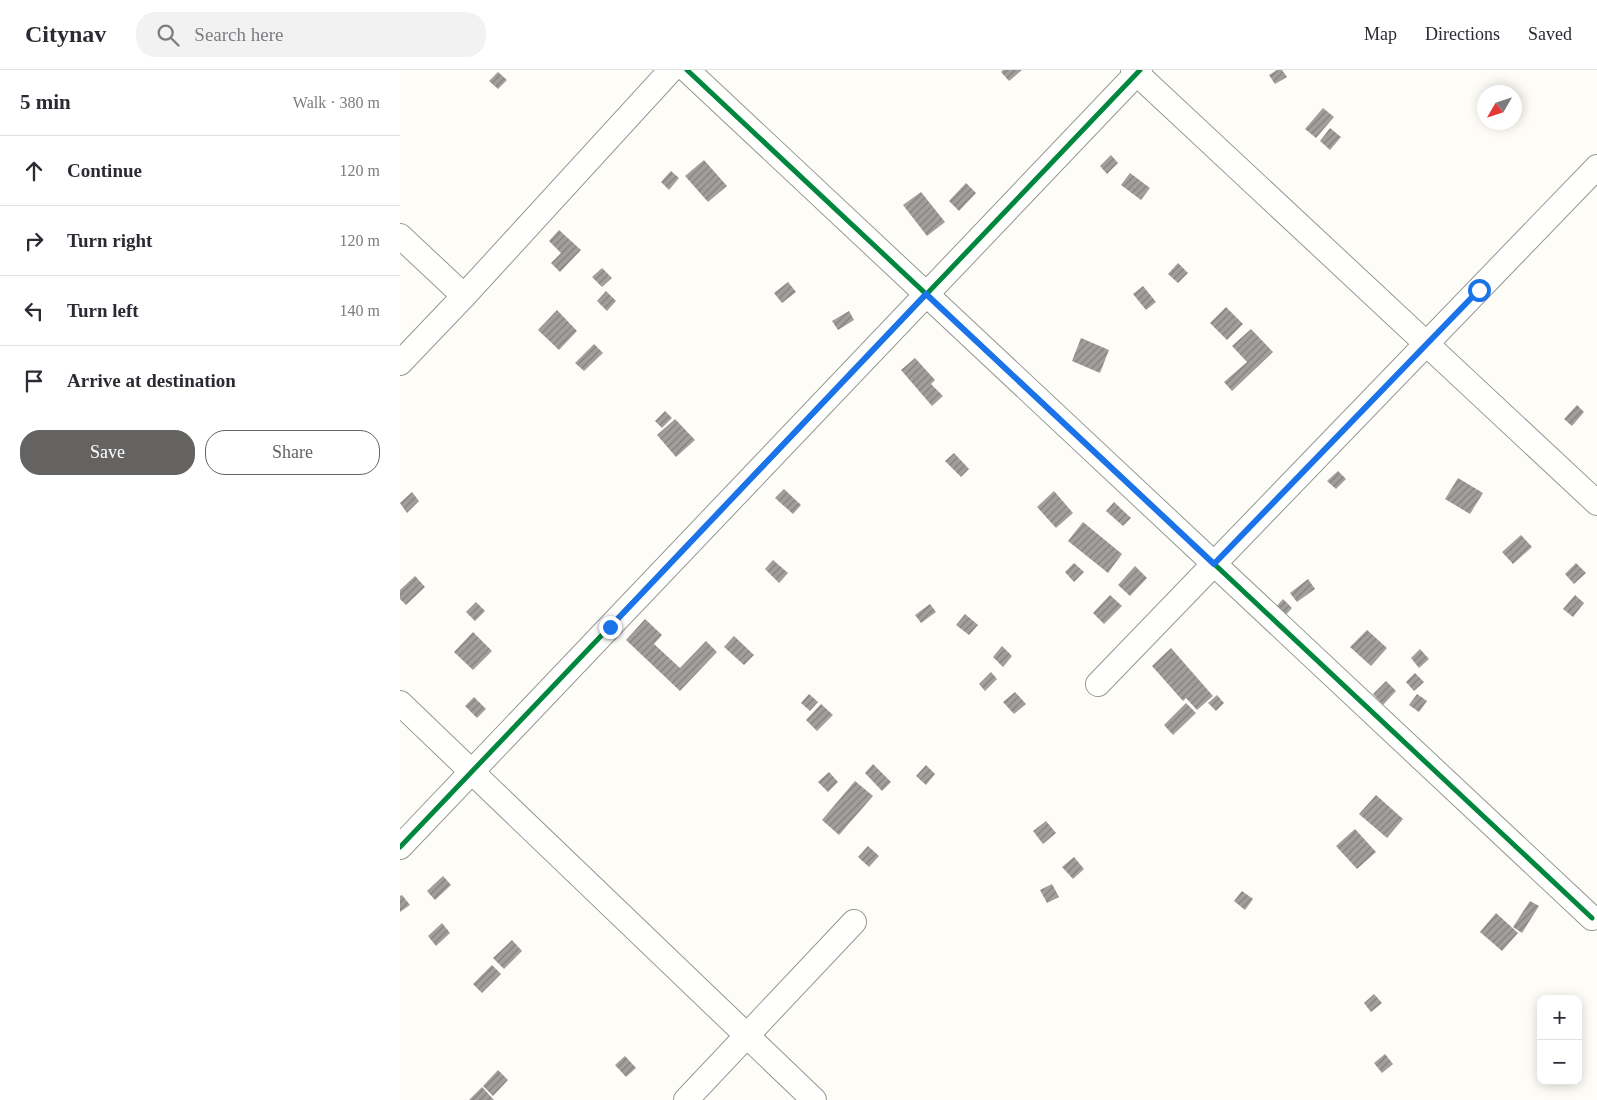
<!DOCTYPE html>
<html lang="en">
<head>
<meta charset="utf-8">
<style>
	body { margin:0; font-family:Georgia,serif; background:#f2f2f3; color:#2b2b33 }
	.controls { position:absolute; right:15px; bottom:15px; display:grid; overflow:hidden; border-radius:10px; box-shadow:0 2px 12px #0003 }
	.controls button { width:45px; height:45px; display:grid; place-items:center; padding:0; border:0; border-bottom:1px solid #e1e1e2; background:#fff; color:#2b2b33; font:25px sans-serif }
	.compass { position:absolute; left:1077px; top:15px; width:45px; height:45px; border-radius:50%; background:#fff; box-shadow:0 2px 12px #0003; rotate:231deg }
	.stop { position:absolute; width:15px; height:15px; margin:-11px; border:4px solid #1a73e8; border-radius:50%; background:#fff }
	.stop.end { background:#1a73e8; border-color:#fff; box-shadow:0 1px 5px #0008 }
	.list { margin:0; padding:0; list-style:none }
	h2 { display:flex; justify-content:space-between; align-items:center; height:65px; margin:0; padding:0 20px; font-size:21px }
	h2 small { font-size:16px; font-weight:400; color:#7c7c81 }
	.list li { display:grid; grid-template-columns:32px 1fr auto; gap:15px; align-items:center; box-sizing:border-box; height:70px; padding:0 20px; border-top:1px solid #e1e1e2 }
	.list b { display:block; font-size:19px; white-space:nowrap }
	.list em { font-size:16px; font-style:normal; color:#7c7c81 }
	.actions { display:flex; gap:10px; padding:15px 20px }
	.actions a { flex:1; padding:11px 0; border:1px solid #646362; border-radius:20px; text-align:center; font-size:18px; color:#646362 }
	.actions .main { background:#646362; color:#fff }
	.icon { flex:none; width:28px; height:28px; fill:none; stroke:currentColor; stroke-width:2; stroke-linecap:round; stroke-linejoin:round }
	.map { position:relative; flex:none; width:1197px; height:1030px; overflow:hidden }
	header { display:flex; align-items:center; gap:30px; box-sizing:border-box; height:70px; padding:0 25px; background:#fff; border-bottom:1px solid #e1e1e2 }
	header strong { font-size:24px }
	nav { display:flex; gap:28px; margin-inline-start:auto; font-size:18px }
	.search { width:350px; height:45px; background:#f2f2f3; display:flex; align-items:center; gap:12px; box-sizing:border-box; padding:0 18px; border-radius:20px; color:#7c7c81; font-size:19px }
	main { display:flex }
	aside { flex:1; background:#fff }
	.map>svg:first-child { display:block }
</style>
</head>
<body>
<header>
<strong>Citynav</strong>
<div class="search"><svg class="icon" aria-label="search" viewBox="0 0 24 24"><circle cx="10" cy="10" r="6"/><path d="M15 15l6 6"/></svg>Search here</div>
<nav><a>Map</a><a>Directions</a><a>Saved</a></nav>
</header>
<main>
<aside>
<h2>5 min<small>Walk · 380 m</small></h2>
<ul class="list">
<li><svg class="icon" aria-label="ahead" viewBox="0 0 24 24"><path d="M12 20V5M6 11l6-6 6 6"/></svg><div><b>Continue</b></div><em>120 m</em></li>
<li><svg class="icon" aria-label="right" viewBox="0 0 24 24"><path d="M7 20v-9h11M14 6l5 5-5 5"/></svg><div><b>Turn right</b></div><em>120 m</em></li>
<li><svg class="icon" aria-label="left" viewBox="0 0 24 24"><path d="M17 20v-9H6M10 6l-5 5 5 5"/></svg><div><b>Turn left</b></div><em>140 m</em></li>
<li><svg class="icon" aria-label="arrive" viewBox="0 0 24 24"><path d="M6 21V4h12l-3 4 3 4H6"/></svg><div><b>Arrive at destination</b></div></li>
</ul>
<div class="actions"><a class="main">Save</a><a>Share</a></div>
</aside>
<div class="map">
<svg width="1197" height="1030" viewBox="0 0 1197 1030">
	<defs>
		<pattern id="building-hatch" width="6" height="6" patternUnits="userSpaceOnUse" patternTransform="scale(1.25)"><rect width="6" height="6" fill="#a19f9c"/><path d="M-1 1l2-2M0 6l6-6M5 7l2-2" fill="none" stroke="#82807e"/></pattern>
	</defs>
	<rect width="100%" height="100%" fill="#fdfcf7"/>
	<g fill="url(#building-hatch)">
		<polygon points="603,0 622,0 609,11 601,2"/>
		<polygon points="877,0 882,0 887,7 875,14 869,5"/>
		<polygon points="98,2 107,10 98,19 89,11"/>
		<polygon points="923,38 934,47 916,68 905,59"/>
		<polygon points="930,58 941,67 930,80 920,71"/>
		<polygon points="711,85 718,93 707,104 700,96"/>
		<polygon points="304,90 327,116 308,132 285,106"/>
		<polygon points="271,101 279,108 269,120 261,112"/>
		<polygon points="730,103 750,118 741,130 721,115"/>
		<polygon points="566,113 576,123 559,141 549,131"/>
		<polygon points="521,122 545,152 527,166 503,135"/>
		<polygon points="159,160 181,180 160,202 151,193 161,183 149,171"/>
		<polygon points="778,193 788,203 778,213 768,204"/>
		<polygon points="202,198 212,208 202,217 192,207"/>
		<polygon points="388,212 396,222 382,233 374,223"/>
		<polygon points="743,216 756,232 746,240 733,224"/>
		<polygon points="206,221 216,231 207,241 197,231"/>
		<polygon points="826,237 843,254 827,270 810,253"/>
		<polygon points="157,240 177,261 159,280 138,260"/>
		<polygon points="449,241 454,250 438,260 432,251"/>
		<polygon points="851,259 873,282 832,321 824,312 847,292 832,276"/>
		<polygon points="681,268 709,280 700,303 672,291"/>
		<polygon points="194,274 203,283 184,301 175,293"/>
		<polygon points="515,288 535,310 531,314 543,326 532,336 501,300"/>
		<polygon points="1177,335 1184,342 1172,356 1164,349"/>
		<polygon points="265,341 272,348 262,358 255,351"/>
		<polygon points="275,349 295,370 276,387 257,365"/>
		<polygon points="554,383 569,399 561,407 545,391"/>
		<polygon points="938,401 946,409 936,419 927,411"/>
		<polygon points="1058,408 1083,423 1070,444 1045,429"/>
		<polygon points="384,419 401,435 393,444 375,428"/>
		<polygon points="654,421 673,443 656,458 637,437"/>
		<polygon points="12,422 19,431 7,443 0,433"/>
		<polygon points="714,432 731,448 723,456 706,441"/>
		<polygon points="683,452 722,484 708,503 668,471"/>
		<polygon points="1121,465 1132,477 1113,494 1102,482"/>
		<polygon points="373,490 388,503 379,513 365,499"/>
		<polygon points="674,493 684,502 674,512 665,502"/>
		<polygon points="1176,493 1186,503 1174,514 1165,504"/>
		<polygon points="735,496 747,508 730,526 718,515"/>
		<polygon points="15,506 25,517 6,535 0,529 0,520"/>
		<polygon points="908,509 915,519 897,532 890,523"/>
		<polygon points="710,525 722,536 704,554 693,543"/>
		<polygon points="1175,525 1184,533 1173,547 1163,539"/>
		<polygon points="883,529 892,538 884,547 875,538"/>
		<polygon points="76,532 85,541 75,551 66,542"/>
		<polygon points="530,534 536,542 521,553 515,545"/>
		<polygon points="565,544 578,555 569,565 556,555"/>
		<polygon points="245,549 262,565 254,574 280,598 306,571 317,582 280,621 226,570"/>
		<polygon points="967,560 987,578 971,596 950,577"/>
		<polygon points="73,562 92,581 73,600 54,582"/>
		<polygon points="334,566 354,585 344,595 324,577"/>
		<polygon points="602,576 612,586 603,597 593,587"/>
		<polygon points="771,578 813,626 797,640 786,628 783,631 752,596"/>
		<polygon points="1020,579 1029,589 1019,598 1011,588"/>
		<polygon points="591,602 597,609 585,621 579,614"/>
		<polygon points="1015,603 1024,612 1014,621 1006,612"/>
		<polygon points="986,611 996,621 983,635 973,624"/>
		<polygon points="615,622 626,634 614,644 603,632"/>
		<polygon points="409,624 418,632 410,641 401,633"/>
		<polygon points="1017,624 1027,631 1019,642 1009,635"/>
		<polygon points="817,625 824,633 816,641 808,633"/>
		<polygon points="74,627 86,639 77,648 65,636"/>
		<polygon points="786,633 796,643 773,665 764,655"/>
		<polygon points="421,634 433,645 417,661 406,650"/>
		<polygon points="473,694 491,712 482,721 465,703"/>
		<polygon points="526,695 535,704 526,715 516,706"/>
		<polygon points="429,702 438,712 428,722 418,712"/>
		<polygon points="455,711 473,726 439,765 422,750"/>
		<polygon points="976,725 1003,749 987,768 959,744"/>
		<polygon points="646,751 656,763 643,774 633,761"/>
		<polygon points="955,759 976,782 957,799 936,776"/>
		<polygon points="468,776 479,786 469,797 458,787"/>
		<polygon points="674,787 684,799 673,809 662,797"/>
		<polygon points="43,806 51,815 35,830 27,821"/>
		<polygon points="652,814 659,827 647,833 640,820"/>
		<polygon points="842,821 853,829 845,840 834,831"/>
		<polygon points="2,825 10,835 0,842 0,826"/>
		<polygon points="1130,831 1139,836 1122,863 1113,857"/>
		<polygon points="1096,843 1118,863 1102,881 1080,862"/>
		<polygon points="42,853 50,863 36,876 28,866"/>
		<polygon points="112,870 122,881 104,899 93,888"/>
		<polygon points="92,895 101,904 82,923 73,914"/>
		<polygon points="974,924 982,933 971,942 964,933"/>
		<polygon points="985,984 993,994 982,1003 974,993"/>
		<polygon points="225,986 236,998 226,1007 215,995"/>
		<polygon points="98,1000 108,1010 93,1026 83,1016"/>
		<polygon points="82,1017 94,1030 69,1030"/>
	</g>
	<g fill="none" stroke-linecap="round" stroke-linejoin="round">
		<defs>
			<g id="minor">
				<polyline points="287,0 1192,848"/>
				<polyline points="733,0 1197,433"/>
				<polyline points="0,166 64,226"/>
				<polyline points="0,293 64,226 271,0"/>
				<polyline points="698,614 1197,97"/>
				<polyline points="0,633 414,1030"/>
				<polyline points="0,777 740,0"/>
				<polyline points="286,1030 454,852"/>
			</g>
		</defs>
		<use href="#minor" stroke="#979795" stroke-width="26"/>
		<use href="#minor" stroke="#fffffe" stroke-width="24"/>
		<defs>
			<g id="cycleway">
				<polyline points="287,0 1192,848"/>
				<polyline points="0,777 740,0"/>
			</g>
		</defs>
		<use href="#cycleway" stroke="#fff" stroke-width="8"/>
		<use href="#cycleway" stroke="#00873e" stroke-width="5"/>
	</g>
	<g fill="none" stroke-linecap="round" stroke-linejoin="round">
		<polyline stroke="#1a73e8" stroke-width="6" points="210,557 526,224 814,494 1079,220"/>
	</g>
</svg>
<div class="controls">
<button>+</button>
<button>−</button>
</div>
<svg class="compass" viewBox="-18 -18 36 36"><path d="M0-13l5 13h-10z" fill="#e53935"/><path d="M0 13l5-13h-10z" fill="#7c7c81"/></svg>
<div class="stop" style="left:1079px;top:220px"></div>
<div class="stop end" style="left:210px;top:557px"></div>
</div>
</main>
</body>
</html>
